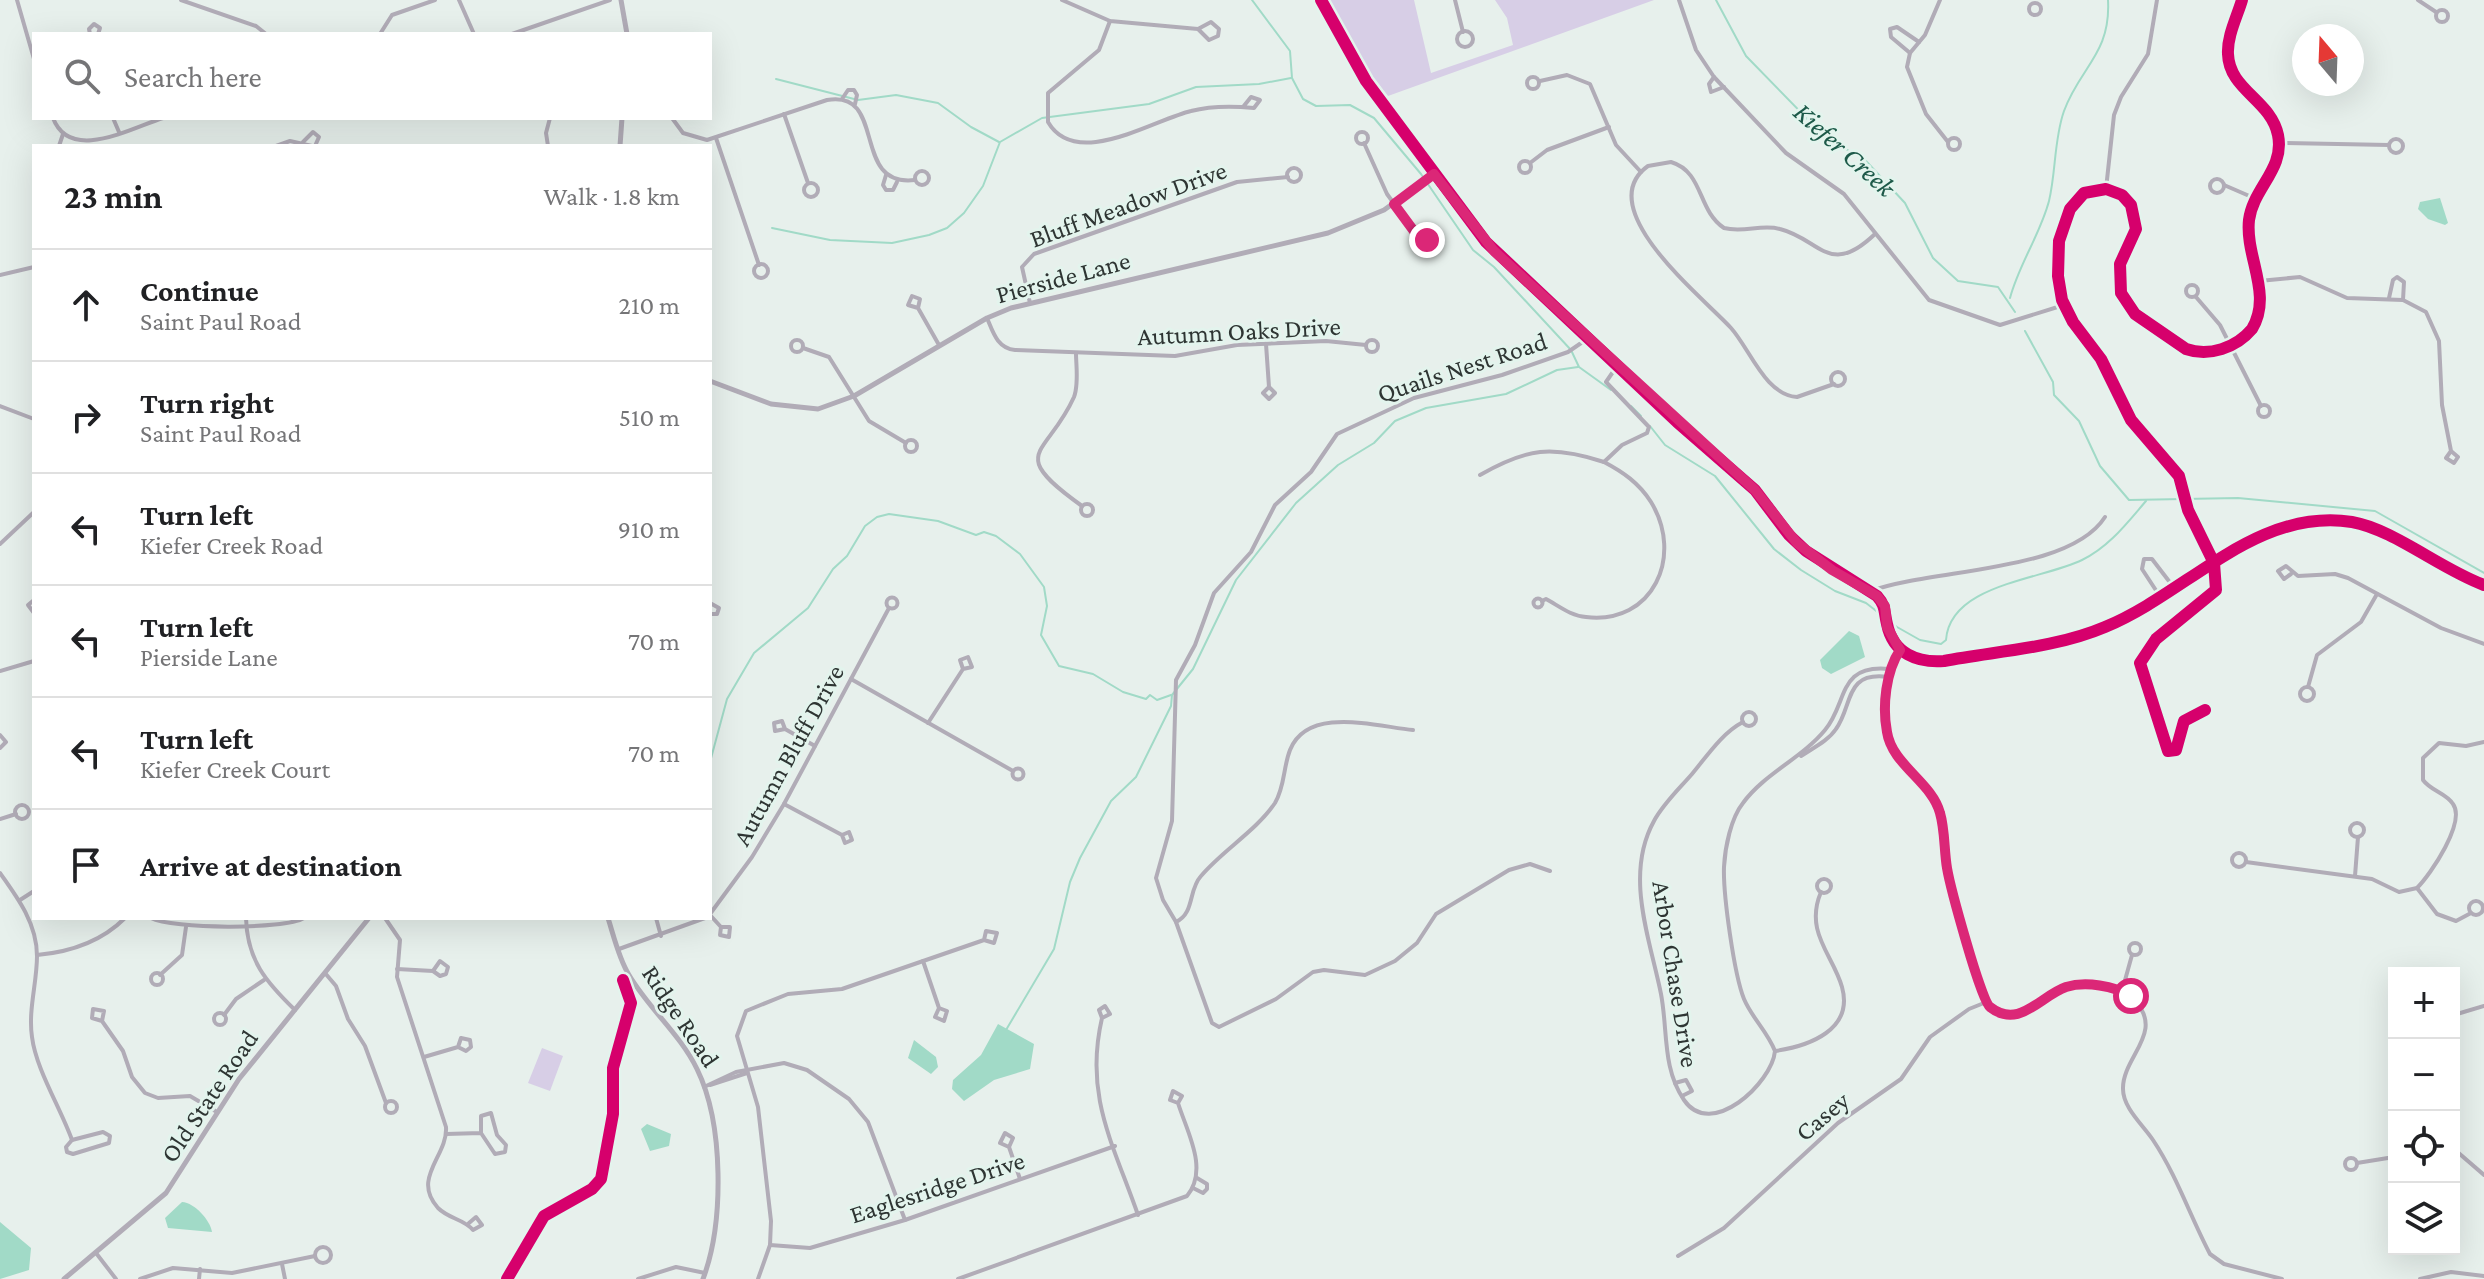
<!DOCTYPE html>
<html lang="en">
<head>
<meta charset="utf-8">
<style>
	body { margin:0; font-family:"Crimson Pro",serif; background:#f6f6f6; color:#202124 }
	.controls { position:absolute; right:24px; bottom:24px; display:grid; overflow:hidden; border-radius:0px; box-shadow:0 8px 32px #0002 }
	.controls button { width:72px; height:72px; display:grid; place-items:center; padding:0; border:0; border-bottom:2px solid #e0e0e0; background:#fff; color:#202124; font:40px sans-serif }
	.compass { position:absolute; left:2292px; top:24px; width:72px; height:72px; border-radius:50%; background:#fff; box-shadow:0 8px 32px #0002; rotate:341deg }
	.stop { position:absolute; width:24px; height:24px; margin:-18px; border:6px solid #db2777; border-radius:50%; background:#fff }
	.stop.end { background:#db2777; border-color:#fff; box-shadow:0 2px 8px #0008 }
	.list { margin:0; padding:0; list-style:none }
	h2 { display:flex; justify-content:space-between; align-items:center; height:104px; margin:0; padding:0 32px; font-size:34px }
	h2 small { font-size:26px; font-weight:400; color:#757577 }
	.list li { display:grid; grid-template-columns:52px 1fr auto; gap:24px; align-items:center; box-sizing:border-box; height:112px; padding:0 32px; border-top:2px solid #e0e0e0 }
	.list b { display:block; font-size:30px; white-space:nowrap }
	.list p { margin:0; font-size:26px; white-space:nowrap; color:#757577 }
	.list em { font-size:26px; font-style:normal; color:#757577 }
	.icon { flex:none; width:44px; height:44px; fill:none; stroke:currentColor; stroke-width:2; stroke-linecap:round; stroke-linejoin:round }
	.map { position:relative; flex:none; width:2484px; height:1279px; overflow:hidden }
	.search { position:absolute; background:#fff; box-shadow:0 8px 32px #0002; left:32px; top:32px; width:680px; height:88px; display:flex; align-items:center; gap:20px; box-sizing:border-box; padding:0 28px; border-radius:0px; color:#757577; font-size:30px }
	.panel { position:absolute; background:#fff; box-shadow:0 8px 32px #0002; left:32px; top:144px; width:680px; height:776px; border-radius:0px }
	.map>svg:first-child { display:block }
</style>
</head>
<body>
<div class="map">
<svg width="2484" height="1279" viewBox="0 0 2484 1279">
	<rect width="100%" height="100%" fill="#e7f0ec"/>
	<g fill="#d7cee6">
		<polygon points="1327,0 1414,0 1431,73 1513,45 1507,18 1495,0 1654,0 1388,96 1360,60"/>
		<polygon points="542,1048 563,1056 550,1091 528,1083"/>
	</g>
	<g fill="#a1dac7">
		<polygon points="2440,198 2448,223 2445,225 2428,219 2418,209 2420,202"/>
		<polygon points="1849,631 1859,636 1865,657 1831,674 1822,668 1820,660"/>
		<polygon points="998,1024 1034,1044 1030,1069 994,1080 964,1101 952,1089 953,1080 981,1055"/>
		<polygon points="914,1040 936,1057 938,1067 931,1074 908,1058"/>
		<polygon points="647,1124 671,1134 669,1146 650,1151 641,1129"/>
		<path d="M182,1202C195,1203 210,1220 212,1232L168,1228L165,1218Z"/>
		<polygon points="0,1222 31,1248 29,1270 0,1279"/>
	</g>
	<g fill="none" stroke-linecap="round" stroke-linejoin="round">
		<g stroke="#a1dac7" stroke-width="2">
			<polyline points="1252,0 1290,51 1292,78 1303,99 1316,106 1350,105 1374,118 1421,174 1473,250 1494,267 1571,350 1579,367 1611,390"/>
			<polyline points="1716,0 1746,56 1824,136 1866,161 1905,203 1933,258 1958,281 1998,287 2015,312"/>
			<polyline points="776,79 858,100 896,95 938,103 971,127 999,142"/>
			<polyline points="772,228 830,240 892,243 929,235 947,228 964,213 983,186 1000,142 1042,118 1149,104 1196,87 1259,84 1291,78"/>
			<path d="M2010,298C2019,264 2040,235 2049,201C2056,172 2054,139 2064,111C2080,67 2111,54 2108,0"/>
			<polyline points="2025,331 2053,382 2054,395 2079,421 2100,466 2129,500 2238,498 2375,511 2484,573"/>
			<polyline points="1631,406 1641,416"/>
			<path d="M1650,426L1665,445L1715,476L1774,549L1801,570L1835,591L1866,603L1897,627L1920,640L1941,644L1946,640C1950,584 2041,580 2082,560C2109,547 2127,523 2146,501"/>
			<polyline points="710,762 727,699 754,653 808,608 833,569 847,556 865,526 877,517 889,514 938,521 976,535 984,532 996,536 1020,554 1044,587 1047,606 1041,635 1059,666 1093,674 1123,692 1146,699 1150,695 1157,700 1171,695"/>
			<polyline points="1006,1030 1054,949 1070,882 1080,858 1111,801 1136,777 1171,706 1172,695 1193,669 1236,580 1296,503 1338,465 1374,443 1395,421 1426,408 1506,394 1557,370 1578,367"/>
		</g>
		<g stroke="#b1acb7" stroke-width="4">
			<polyline points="17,0 34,59"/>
			<polyline points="181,0 256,26 266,34"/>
			<polyline points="459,0 474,34"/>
			<polyline points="1062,0 1110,21 1198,29 1211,22 1219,29 1218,36 1209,40 1198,29"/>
			<polyline points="1455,0 1463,32"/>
			<polyline points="1679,0 1696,50 1714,77 1786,153 1844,194 1929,300 2000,325 2064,305"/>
			<polyline points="1940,0 1925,35 1910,53 1907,67 1926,114 1948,142"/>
			<polyline points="2418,0 2436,12"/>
			<circle cx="2035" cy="9" r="6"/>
			<circle cx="2442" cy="16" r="6"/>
			<path d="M1110,21L1099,50L1048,93V122C1076,170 1153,120 1191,111C1210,106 1234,106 1254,108L1260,100L1251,97L1243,107"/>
			<circle cx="1465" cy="39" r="8"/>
			<polyline points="90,34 89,29 94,24 100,28 98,34"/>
			<polyline points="380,34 392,15 435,0"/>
			<polyline points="512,34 610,0"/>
			<polyline points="1910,53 1891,37 1890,29 1897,27 1919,42"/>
			<circle cx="1533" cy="83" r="6"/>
			<polyline points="1714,77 1709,84 1711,92 1724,87"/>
			<polyline points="1540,81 1567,75 1590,84 1616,145 1641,172"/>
			<polyline points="842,99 848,90 854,90 857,95 855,104"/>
			<polyline points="784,114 808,183"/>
			<path d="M53,118C70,163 131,128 163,118"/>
			<polyline points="113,118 119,132"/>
			<path d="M672,118L683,133L707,140L827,100C888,89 850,188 915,180"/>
			<circle cx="1362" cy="138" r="6"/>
			<circle cx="1954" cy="144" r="6"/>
			<polyline points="716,138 759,265"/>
			<circle cx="2396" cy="146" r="7"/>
			<polyline points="303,142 313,132 319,137 315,146"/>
			<polyline points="1364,143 1387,194 1422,242"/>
			<polyline points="2280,143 2389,145"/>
			<polyline points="59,146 63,134"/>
			<polyline points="276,146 290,141 312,146"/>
			<polyline points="548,146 546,133 550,118"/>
			<circle cx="1525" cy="167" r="6"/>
			<polyline points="1530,163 1547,150 1609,127"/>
			<circle cx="1294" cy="175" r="7"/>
			<circle cx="922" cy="178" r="7"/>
			<polyline points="886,175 883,185 886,190 893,190 897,182"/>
			<circle cx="2217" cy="186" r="7"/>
			<circle cx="811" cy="190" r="7"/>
			<polyline points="2224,185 2254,198"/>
			<polyline points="2106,189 2114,115 2121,97 2148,54 2157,0"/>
			<circle cx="1427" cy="246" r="6"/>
			<circle cx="761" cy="271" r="7"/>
			<polyline points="0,275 34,267"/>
			<polyline points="2259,281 2300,277 2347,298 2403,300 2426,312 2439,341 2442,405 2451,451 2446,458 2454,463 2458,457 2451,451"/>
			<circle cx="2192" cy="291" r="6"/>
			<polyline points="2196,297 2220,325 2261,406"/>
			<polyline points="2389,298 2393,280 2397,277 2404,282 2403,300"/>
			<polyline points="1030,303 1022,267 1034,254 1237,182 1288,177"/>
			<polyline points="918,308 920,299 912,296 908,305 918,308 939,345"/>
			<path d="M987,318C993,332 997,348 1015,350L1175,356L1237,345L1326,341L1366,345"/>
			<circle cx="797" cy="346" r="6"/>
			<circle cx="1372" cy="346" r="6"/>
			<polyline points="1266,344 1269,387 1263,393 1269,399 1275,393 1269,387"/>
			<polyline points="803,348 829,357 869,421 906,443"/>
			<path d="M1076,353C1076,366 1079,384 1074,397C1047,457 1005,451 1082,506"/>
			<circle cx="1838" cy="379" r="7"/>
			<path d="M1834,384L1797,397C1765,395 1750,349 1731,328C1705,299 1589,208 1648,166L1671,162C1704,172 1697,210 1724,228C1743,233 1762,224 1780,229C1820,239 1829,278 1875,234"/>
			<circle cx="2264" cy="411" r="6"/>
			<polyline points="0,406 34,419"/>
			<circle cx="911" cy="446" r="6"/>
			<path d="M1480,475C1527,448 1552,445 1604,462"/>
			<circle cx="1087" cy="510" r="6"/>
			<polyline points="0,544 34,512"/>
			<polyline points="2291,574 2284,579 2278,571 2286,566 2298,576 2335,574 2348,578 2441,628 2484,644"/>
			<path d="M1871,591C1934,568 2069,573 2105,517"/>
			<circle cx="892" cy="603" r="5.5"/>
			<polyline points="2161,598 2142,569 2144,559 2152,559 2175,589"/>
			<circle cx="1538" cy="603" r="4.5"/>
			<polyline points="34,600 28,605 34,613"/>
			<path d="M1542,601L1546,599C1559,606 1571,616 1586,617C1653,625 1684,556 1651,502C1639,483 1623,472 1604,462L1622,445L1647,433L1649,427L1606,382L1617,366"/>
			<polyline points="710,603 719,608 717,614 710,614"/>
			<path d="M1900,650L1889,669L1887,734L1890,745L1934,798L1940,813L1948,871L1985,1003C2016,1032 2036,997 2065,988C2078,983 2094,985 2107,987C2118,990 2127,992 2134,1000C2166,1032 2122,1057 2123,1089C2123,1108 2143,1125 2153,1140C2177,1176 2190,1216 2210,1254L2224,1264L2282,1279"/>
			<polyline points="0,671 34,661"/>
			<polyline points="851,679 1013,771"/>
			<polyline points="2308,687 2317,655 2361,622 2377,594"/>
			<circle cx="2307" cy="694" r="7"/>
			<path d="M2205,710L2184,721L2176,750L2168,751L2140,663L2156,639L2216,590L2214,563L2188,510L2179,476L2131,420L2101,359L2073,322L2062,300L2058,276L2059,241L2070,209L2084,193L2106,189L2122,195L2131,205L2136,229L2120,264L2121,293L2135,314L2186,349C2209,357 2236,348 2252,329C2273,294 2245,257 2249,220C2253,188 2285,169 2278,135C2271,100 2229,90 2228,54C2227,36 2237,17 2242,0"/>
			<circle cx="1749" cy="719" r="7"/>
			<path d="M1743,722C1722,733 1707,756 1692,774C1679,789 1663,804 1654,821C1624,875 1650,939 1661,994C1668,1030 1662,1068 1684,1100C1711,1140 1772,1083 1775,1051C1767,1031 1752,1018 1744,999C1734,974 1723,894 1724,867C1725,847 1731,818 1743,803C1764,774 1802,758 1825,730C1848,703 1837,664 1889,669"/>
			<polyline points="928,723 963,669 972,667 968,657 960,660 963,669"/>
			<polyline points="785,729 775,731 774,723 782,721 785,729 815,746"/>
			<polyline points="0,735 6,742 0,748"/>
			<path d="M1801,756C1813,748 1828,741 1836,729C1853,706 1844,671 1888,677"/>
			<circle cx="1018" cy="774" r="5.5"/>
			<polyline points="784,804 842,835 845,843 852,840 849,832 842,835"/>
			<circle cx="22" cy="812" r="7"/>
			<polyline points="0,819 16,814"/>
			<circle cx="2357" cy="830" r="7"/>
			<circle cx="2239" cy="860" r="7"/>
			<path d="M2246,862L2372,879L2399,892L2417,888C2431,874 2466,822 2453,804C2446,793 2431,791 2423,780V758L2439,743L2466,746L2484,742"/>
			<polyline points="1550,871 1530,864 1509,870 1436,914 1417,943 1395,961 1365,975 1324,970 1313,972 1276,999 1219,1027 1212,1023 1176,922 1163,900 1156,878 1172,821 1176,680 1195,645 1214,593 1251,552 1275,505 1311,472 1337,434 1414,398 1502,375 1568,352 1587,339"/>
			<path d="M0,873C18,898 37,924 37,956C37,983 28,1010 32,1037C36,1069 60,1107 72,1140"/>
			<polyline points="2355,876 2358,837"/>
			<circle cx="1824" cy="886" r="7"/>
			<polyline points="2417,888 2437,914 2456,921 2471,913"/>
			<polyline points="20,900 34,891"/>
			<circle cx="2476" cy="908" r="7"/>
			<polyline points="710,914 752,857 784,804 889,608"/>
			<polyline points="710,915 721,927 720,935 729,937 730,927 721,927"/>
			<path d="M151,918C172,929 284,930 304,918"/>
			<path d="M246,918C247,960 266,982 295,1010"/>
			<path d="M385,918L400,940L397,977L446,1127C448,1156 411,1178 438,1208C449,1219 464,1219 473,1230L482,1225L476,1217L469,1223"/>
			<polyline points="520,918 527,918"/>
			<polyline points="656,918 661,936"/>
			<path d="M1176,922C1195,913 1188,890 1201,876C1223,850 1256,831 1275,803C1285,786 1283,768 1290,750C1308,705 1378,727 1413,730"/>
			<circle cx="2135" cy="949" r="6"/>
			<polyline points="619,949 705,918"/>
			<path d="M37,955C71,952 101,942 125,918"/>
			<polyline points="923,961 939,1008 935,1017 944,1021 947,1011 939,1008"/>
			<polyline points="397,969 433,971 440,976 446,974 448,967 440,961 433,971"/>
			<polyline points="325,973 336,986 348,1019 365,1046 386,1103"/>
			<circle cx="157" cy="979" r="6"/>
			<polyline points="160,975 182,955 186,927"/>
			<polyline points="2122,991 2132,955"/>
			<polyline points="2454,1011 2457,1016 2454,1022"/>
			<circle cx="220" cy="1019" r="6"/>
			<polyline points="2457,1014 2484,1006"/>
			<polyline points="224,1015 236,999 264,980"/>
			<path d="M1102,1018L1099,1010L1105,1006L1110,1014L1102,1018C1084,1096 1113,1143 1138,1215"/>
			<polyline points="102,1021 92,1018 93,1009 104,1011 102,1021 123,1051 132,1077 145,1093 158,1098 190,1096 217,1112"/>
			<path d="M1775,1051C1809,1046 1854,1030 1842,987C1833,955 1804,932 1821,892"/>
			<polyline points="424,1057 458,1047 466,1051 471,1047 470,1040 461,1038 458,1047"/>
			<polyline points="1675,1083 1686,1080 1692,1091 1682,1096"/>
			<polyline points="710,1085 747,1073"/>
			<polyline points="704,1087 736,1072 784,1063 807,1070 849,1099 868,1122 905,1220"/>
			<circle cx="391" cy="1107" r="6"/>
			<polygon points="103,1132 110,1136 109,1143 73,1154 67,1152 66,1147 72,1140"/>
			<polyline points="446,1134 481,1133 495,1154 505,1152 506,1145 497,1135 491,1113 481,1116 481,1133"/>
			<polyline points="1009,1147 1000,1143 1005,1133 1013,1138 1009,1147 1020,1179"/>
			<polyline points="2454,1149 2484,1175"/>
			<circle cx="2351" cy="1164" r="6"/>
			<polyline points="2357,1163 2394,1157"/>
			<polyline points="1193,1188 1203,1193 1207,1189 1207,1184 1197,1178"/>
			<polyline points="770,1245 810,1248 905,1220 1115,1146"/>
			<circle cx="323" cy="1255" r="8"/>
			<polyline points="96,1253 116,1279"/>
			<polyline points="1678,1256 1724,1228 1838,1123 1901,1079 1930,1037 1969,1009 1984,1003"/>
			<polyline points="282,1264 285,1279"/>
			<polyline points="140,1279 173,1268 232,1273 315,1256"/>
			<polyline points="199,1279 200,1269"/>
			<polyline points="638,1279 676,1267 705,1273"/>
			<polyline points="758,1279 770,1245 771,1221 758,1107 737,1036 746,1011 788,994 842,989 984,940 994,943 997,933 986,931 984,940"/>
			<path d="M958,1279L1187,1196C1209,1169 1187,1132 1178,1103L1182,1096L1173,1091L1170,1100L1178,1103"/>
			<polyline points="2420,1279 2451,1272 2484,1276"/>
		</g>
		<g stroke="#b1acb7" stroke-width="5">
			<polyline points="621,0 627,34"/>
			<path d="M1321,0L1366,81L1486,242L1677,422L1755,490L1789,535L1806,551L1877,596C1886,606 1884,612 1887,624C1893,654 1918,663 1944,661C1997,651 2056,648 2105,627C2188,593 2256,507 2352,522C2393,529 2442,570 2484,585"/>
			<polyline points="620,146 622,118"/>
			<polyline points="710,381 771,404 818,409 854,396 987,318 1011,308 1328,233 1384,210 1434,174"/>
			<path d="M608,918C614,937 619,959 629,975C649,1009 680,1034 697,1069C724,1124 724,1223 703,1279"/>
			<polyline points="64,1279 166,1193 239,1079 369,918"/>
		</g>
		<defs>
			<g id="cycleway">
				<path d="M1321,0L1366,81L1486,242L1677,422L1755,490L1789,535L1806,551L1877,596C1886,606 1884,612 1887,624C1893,654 1918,663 1944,661C1997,651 2056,648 2105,627C2188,593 2256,507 2352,522C2393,529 2442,570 2484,585"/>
				<path d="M2205,710L2184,721L2176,750L2168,751L2140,663L2156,639L2216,590L2214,563L2188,510L2179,476L2131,420L2101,359L2073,322L2062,300L2058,276L2059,241L2070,209L2084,193L2106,189L2122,195L2131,205L2136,229L2120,264L2121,293L2135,314L2186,349C2209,357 2236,348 2252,329C2273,294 2245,257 2249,220C2253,188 2285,169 2278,135C2271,100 2229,90 2228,54C2227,36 2237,17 2242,0"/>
				<polyline points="507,1279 544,1216 592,1189 601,1179 613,1114 613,1068 631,1003 623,980"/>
			</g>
		</defs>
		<use href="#cycleway" stroke="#e3f4ed" stroke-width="17"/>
		<use href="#cycleway" stroke="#d6006c" stroke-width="12"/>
	</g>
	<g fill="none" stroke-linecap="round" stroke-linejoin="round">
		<path stroke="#db2777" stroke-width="10" d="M1427,240L1422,242L1394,204L1434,174L1494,251L1755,490L1797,543L1832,570L1877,596L1885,606L1887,627L1900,650C1886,671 1882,706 1887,732C1892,765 1932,782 1940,813C1945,830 1944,850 1947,868C1950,886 1981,1001 1990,1007C2019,1030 2040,996 2066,987C2086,981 2114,986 2131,996"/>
	</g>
	<g text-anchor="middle" stroke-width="6" stroke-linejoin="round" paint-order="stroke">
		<g font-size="26" fill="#2e3533" stroke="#e3f4ed">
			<text transform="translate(1128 204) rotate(-20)" y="9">Bluff Meadow Drive</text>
			<text transform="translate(1063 277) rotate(-15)" y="9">Pierside Lane</text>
			<text transform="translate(1239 331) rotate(-3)" y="9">Autumn Oaks Drive</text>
			<text transform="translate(1462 367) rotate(-18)" y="9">Quails Nest Road</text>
			<text transform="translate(788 755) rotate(-61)" y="9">Autumn Bluff Drive</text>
			<text transform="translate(1676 974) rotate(81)" y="9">Arbor Chase Drive</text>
			<text transform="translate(681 1016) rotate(56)" y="9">Ridge Road</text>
			<text transform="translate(209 1096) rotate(-56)" y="9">Old State Road</text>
			<text transform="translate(1822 1116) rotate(-40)" y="9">Casey</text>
			<text transform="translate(937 1187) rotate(-18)" y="9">Eaglesridge Drive</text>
		</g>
		<g font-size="28" font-style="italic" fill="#1d5a49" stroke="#e3f4ed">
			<text transform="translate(1845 149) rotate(42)" y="10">Kiefer Creek</text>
		</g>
	</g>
</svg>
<div class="controls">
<button>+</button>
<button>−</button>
<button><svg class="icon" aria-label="locate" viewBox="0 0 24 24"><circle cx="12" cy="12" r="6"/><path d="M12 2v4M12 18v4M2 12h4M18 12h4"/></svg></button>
<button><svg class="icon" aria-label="layers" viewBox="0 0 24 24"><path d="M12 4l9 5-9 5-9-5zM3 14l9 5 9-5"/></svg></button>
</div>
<svg class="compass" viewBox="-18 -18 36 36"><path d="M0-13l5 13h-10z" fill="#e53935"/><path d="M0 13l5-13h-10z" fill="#757577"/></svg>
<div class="stop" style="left:2131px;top:996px"></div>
<div class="stop end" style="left:1427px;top:240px"></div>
<div class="search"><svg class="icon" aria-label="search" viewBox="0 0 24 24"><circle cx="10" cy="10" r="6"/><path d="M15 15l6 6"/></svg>Search here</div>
<section class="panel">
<h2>23 min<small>Walk · 1.8 km</small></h2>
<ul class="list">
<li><svg class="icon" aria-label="ahead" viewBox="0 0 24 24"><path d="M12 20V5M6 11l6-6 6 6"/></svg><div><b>Continue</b><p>Saint Paul Road</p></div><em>210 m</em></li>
<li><svg class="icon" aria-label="right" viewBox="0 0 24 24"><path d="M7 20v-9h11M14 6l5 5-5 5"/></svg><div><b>Turn right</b><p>Saint Paul Road</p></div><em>510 m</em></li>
<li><svg class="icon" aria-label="left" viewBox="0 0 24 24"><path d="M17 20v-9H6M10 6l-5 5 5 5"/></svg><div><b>Turn left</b><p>Kiefer Creek Road</p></div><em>910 m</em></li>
<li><svg class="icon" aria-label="left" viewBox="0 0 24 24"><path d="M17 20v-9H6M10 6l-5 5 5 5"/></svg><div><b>Turn left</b><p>Pierside Lane</p></div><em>70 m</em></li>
<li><svg class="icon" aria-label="left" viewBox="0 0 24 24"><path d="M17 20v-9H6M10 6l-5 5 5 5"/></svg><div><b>Turn left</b><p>Kiefer Creek Court</p></div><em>70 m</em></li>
<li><svg class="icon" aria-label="arrive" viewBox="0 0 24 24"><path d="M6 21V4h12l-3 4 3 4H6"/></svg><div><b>Arrive at destination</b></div></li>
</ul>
</section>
</div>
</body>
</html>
